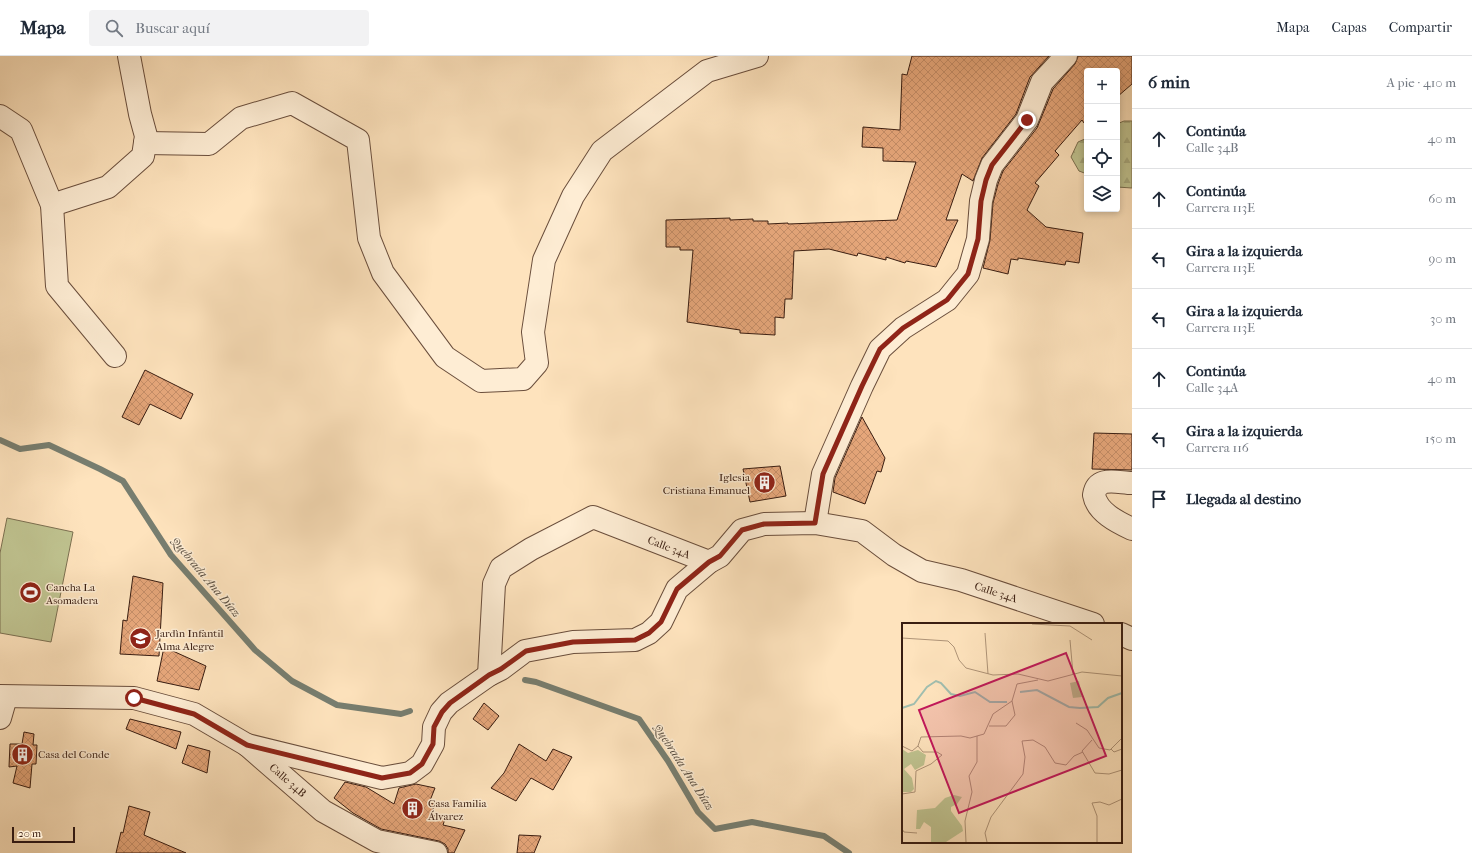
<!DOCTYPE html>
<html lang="es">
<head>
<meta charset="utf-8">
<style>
	body { margin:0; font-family:"IM FELL French Canon",serif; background:#f2f2f3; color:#1f2937 }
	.controls { position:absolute; right:12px; top:12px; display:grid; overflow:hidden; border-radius:4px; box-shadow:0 2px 6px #0003 }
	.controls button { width:36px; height:36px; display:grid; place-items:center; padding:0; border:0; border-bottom:1px solid #e0e1e3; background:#fff; color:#1f2937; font:20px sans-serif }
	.scale { position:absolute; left:12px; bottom:10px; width:63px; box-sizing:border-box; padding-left:4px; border:2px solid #391d11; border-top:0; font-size:11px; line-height:14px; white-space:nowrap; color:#391d11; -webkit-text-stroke:3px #feedd4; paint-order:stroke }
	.stop { position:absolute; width:12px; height:12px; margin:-9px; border:3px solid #8f2418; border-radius:50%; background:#fff }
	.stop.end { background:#8f2418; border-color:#fff; box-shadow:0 1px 4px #0008 }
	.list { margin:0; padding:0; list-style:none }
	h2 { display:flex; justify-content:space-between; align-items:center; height:52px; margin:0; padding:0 16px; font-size:17px }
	h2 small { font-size:13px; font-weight:400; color:#747a83 }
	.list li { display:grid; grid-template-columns:26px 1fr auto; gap:12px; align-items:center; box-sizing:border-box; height:60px; padding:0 16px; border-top:1px solid #e0e1e3 }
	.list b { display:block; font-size:15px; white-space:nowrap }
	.list p { margin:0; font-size:13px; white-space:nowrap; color:#747a83 }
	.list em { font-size:13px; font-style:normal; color:#747a83 }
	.icon { flex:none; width:22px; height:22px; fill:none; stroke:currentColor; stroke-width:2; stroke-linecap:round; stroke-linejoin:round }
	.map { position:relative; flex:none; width:1132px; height:797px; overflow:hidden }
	header { display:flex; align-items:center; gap:24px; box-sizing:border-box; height:56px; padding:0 20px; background:#fff; border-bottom:1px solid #e0e1e3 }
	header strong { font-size:19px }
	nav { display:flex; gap:22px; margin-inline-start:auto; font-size:14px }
	.search { width:280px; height:36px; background:#f2f2f3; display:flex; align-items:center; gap:10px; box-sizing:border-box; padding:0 14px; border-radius:4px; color:#747a83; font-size:15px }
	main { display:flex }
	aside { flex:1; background:#fff }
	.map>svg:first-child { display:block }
</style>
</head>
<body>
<header>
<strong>Mapa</strong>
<div class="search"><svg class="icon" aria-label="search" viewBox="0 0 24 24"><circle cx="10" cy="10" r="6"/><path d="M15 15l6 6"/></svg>Buscar aquí</div>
<nav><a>Mapa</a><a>Capas</a><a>Compartir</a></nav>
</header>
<main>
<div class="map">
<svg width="1132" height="797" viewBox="0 0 1132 797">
	<defs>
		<pattern id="forest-firs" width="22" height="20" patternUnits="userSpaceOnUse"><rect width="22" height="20" fill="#c0c491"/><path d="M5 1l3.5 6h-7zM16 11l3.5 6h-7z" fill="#a6a87c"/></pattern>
		<pattern id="building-cross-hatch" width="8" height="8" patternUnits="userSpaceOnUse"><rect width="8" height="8" fill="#e5a67a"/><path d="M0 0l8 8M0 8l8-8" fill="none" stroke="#c58e68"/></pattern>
	</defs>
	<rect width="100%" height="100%" fill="#fee3bd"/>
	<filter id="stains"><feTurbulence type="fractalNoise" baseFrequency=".005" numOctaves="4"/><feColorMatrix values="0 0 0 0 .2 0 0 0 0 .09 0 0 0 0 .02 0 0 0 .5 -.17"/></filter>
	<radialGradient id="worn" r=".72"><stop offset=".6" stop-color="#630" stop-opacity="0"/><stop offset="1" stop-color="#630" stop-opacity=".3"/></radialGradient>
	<polygon fill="#c0c491" stroke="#7c7051" points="7,462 73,476 51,586 0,577 0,497"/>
	<g fill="url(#forest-firs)" stroke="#7c7051">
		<polygon points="1124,65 1132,65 1132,132 1117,131 1117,68"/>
		<polygon points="1087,82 1087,118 1079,115 1071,101 1078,86"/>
	</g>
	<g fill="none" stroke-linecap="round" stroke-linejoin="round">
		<g stroke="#777e70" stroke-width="6">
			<polyline points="0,384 20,393 49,389 100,413 123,425 171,499 255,594 292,625 337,649 401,658 410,655"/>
			<polyline points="525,624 536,626 639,663 668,705 698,756 715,773 752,766 824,780 849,797"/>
		</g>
	</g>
	<g fill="url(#building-cross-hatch)" stroke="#391d11">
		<polygon points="912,0 1049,0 1030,21 1016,58 982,102 973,125 962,118 946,164 958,164 936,211 906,205 905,207 886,201 886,204 858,197 857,200 829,193 794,195 792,243 785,243 784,262 775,261 775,279 740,277 740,274 687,266 693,194 680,194 680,191 666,191 666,164 730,162 730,164 753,163 753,165 768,165 768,168 788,167 788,168 897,164 916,106 883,105 883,92 862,91 863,71 900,74 902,18 907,19"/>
		<polygon points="1078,0 1132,0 1132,28 1117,41 1117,15 1087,15 1087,65 1084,67 1082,64 1055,95 1059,99 1035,127 1039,130 1027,154 1046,171 1083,177 1079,207 1066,205 1065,209 1018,202 1018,204 1011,203 1008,218 983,212 990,184 993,147 998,128 1003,115 1037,72 1053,33 1075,8"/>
		<polygon points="145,314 193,338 181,363 150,348 139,369 122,361"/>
		<polygon points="862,361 885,402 881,416 877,415 865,448 833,436 835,422"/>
		<polygon points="1094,377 1132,378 1132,414 1092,413"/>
		<polygon points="780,410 786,440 750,446 743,413"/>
		<polygon points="133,520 163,527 159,600 120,598 123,564 127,565"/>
		<polygon points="164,591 206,610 199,634 157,625"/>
		<polygon points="484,647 499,660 488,674 473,663"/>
		<polygon points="130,663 181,676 176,693 126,673"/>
		<polygon points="24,676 34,678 33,689 37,689 36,708 32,708 30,732 13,727 17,710 9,711 10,688 22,688"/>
		<polygon points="519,688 546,705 553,693 572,701 553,734 531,722 516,745 491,732 504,717"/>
		<polygon points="188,689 210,695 207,717 182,707"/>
		<polygon points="345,726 366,731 394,748 399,732 416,728 435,732 429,747 434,748 432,759 445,763 443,769 465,774 454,797 448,797 448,793 445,788 439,785 381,773 353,757 334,742"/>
		<polygon points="129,750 150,756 144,779 186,797 116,797 121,776 123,777"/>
		<polygon points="519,779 541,780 534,797 517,797"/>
	</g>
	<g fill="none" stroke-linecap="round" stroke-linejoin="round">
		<defs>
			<g id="minor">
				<polyline points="0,60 21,74 52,149 57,230 115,300"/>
				<polyline points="145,87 209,88 241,62 292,47 358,84 369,182 383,217 445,301 481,325 523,323 537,307 533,276 544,204 573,140 602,95 707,15 757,0"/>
				<polyline points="52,149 108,131 143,100 146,80 140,58 129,0"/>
				<path d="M1132,427C1118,427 1097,419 1094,439C1097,456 1117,466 1132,473"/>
				<polyline points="815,467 823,418 862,330 880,293 903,272 947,244 968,218 978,183 981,145 986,124 992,109 1027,64 1042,26 1066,0"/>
				<polyline points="1121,578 1132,583"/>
				<polyline points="489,619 494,528 501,512 531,493 593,461 709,506"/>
				<polyline points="0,640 134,642 194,658 247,689 323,755 377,785 436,797"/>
				<polyline points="0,662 6,641"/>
				<polyline points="247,689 382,722 410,717 422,708 433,688 434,671 441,656 449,647 489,619 501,613 525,595 573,586 635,584 649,577 661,566 677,533 709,506 720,500 742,474 764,468 815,467 862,475 894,499 922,515 961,524 1093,568"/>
			</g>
		</defs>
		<use href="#minor" stroke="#6a4e3c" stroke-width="24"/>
		<use href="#minor" stroke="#feedd4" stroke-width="22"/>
	</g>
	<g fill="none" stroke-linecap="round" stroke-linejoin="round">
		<polyline stroke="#8f2418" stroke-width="5" points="134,642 194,658 247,689 382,722 410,717 422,708 433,688 434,671 442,656 450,647 489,619 501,613 526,595 573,586 635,584 649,577 661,566 677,533 709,506 720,500 742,474 764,468 815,467 823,418 862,330 880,293 903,272 947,244 968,218 978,183 981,145 986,124 992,109 1027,64"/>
	</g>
	<defs>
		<symbol id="building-disc" viewBox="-11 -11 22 22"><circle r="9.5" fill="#8f2418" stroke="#feedd4"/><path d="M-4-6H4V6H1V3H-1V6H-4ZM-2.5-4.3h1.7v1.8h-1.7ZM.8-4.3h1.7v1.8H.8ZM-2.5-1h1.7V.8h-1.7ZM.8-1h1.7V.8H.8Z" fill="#fff"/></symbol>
		<symbol id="stadium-disc" viewBox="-11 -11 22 22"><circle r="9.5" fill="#8f2418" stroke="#feedd4"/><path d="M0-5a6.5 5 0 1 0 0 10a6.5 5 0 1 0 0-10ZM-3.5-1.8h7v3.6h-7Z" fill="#fff"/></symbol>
		<symbol id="school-disc" viewBox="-11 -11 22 22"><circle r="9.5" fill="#8f2418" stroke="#feedd4"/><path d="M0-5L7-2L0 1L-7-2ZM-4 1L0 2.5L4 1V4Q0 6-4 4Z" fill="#fff"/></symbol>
	</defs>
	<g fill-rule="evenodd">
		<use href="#building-disc" x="752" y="414" width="25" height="25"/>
		<use href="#stadium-disc" x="18" y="524" width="25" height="25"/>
		<use href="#school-disc" x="128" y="570" width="25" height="25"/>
		<use href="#building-disc" x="10" y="686" width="25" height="25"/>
		<use href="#building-disc" x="400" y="740" width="25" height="25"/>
	</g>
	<g text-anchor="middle" stroke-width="3" stroke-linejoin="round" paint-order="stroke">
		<g font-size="11" fill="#391d11" stroke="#feedd4" text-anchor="start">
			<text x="750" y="425" text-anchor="end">Iglesia<tspan x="750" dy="13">Cristiana Emanuel</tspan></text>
			<text x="46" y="535">Cancha La<tspan x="46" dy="13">Asomadera</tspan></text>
			<text x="156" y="581">Jardìn Infantil<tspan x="156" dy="13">Alma Alegre</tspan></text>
			<text x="38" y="702">Casa del Conde</text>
			<text x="428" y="751">Casa Familia<tspan x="428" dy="13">Álvarez</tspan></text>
		</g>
		<g font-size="11" fill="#391d11" stroke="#feedd4">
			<text transform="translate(669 491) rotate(21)" y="4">Calle 34A</text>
			<text transform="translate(996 536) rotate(18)" y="4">Calle 34A</text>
			<text transform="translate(288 724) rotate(41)" y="4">Calle 34B</text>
		</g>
		<g font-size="12" font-style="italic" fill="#584d40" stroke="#feedd4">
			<text transform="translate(206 521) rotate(50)" y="4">Quebrada Ana Díaz</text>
			<text transform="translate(684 711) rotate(57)" y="4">Quebrada Ana Díaz</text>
		</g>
	</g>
	<g transform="translate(902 567)">
		<rect width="220" height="220" fill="#fee3bd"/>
		<path d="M177,58L180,74L171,75L168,60Z" fill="#c0c491"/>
		<path d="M0,126L6,130L16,127L24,132L22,142L13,147L9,141L2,146L10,155L12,166L9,169H0ZM52,172L60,174L55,181L49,184V188L60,203L61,208L44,219H29V204L22,199L18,206H14L15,187L33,185L43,175Z" fill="#c0c491"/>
		<path fill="none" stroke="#a0beaf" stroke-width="2" d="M118,69L135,67L167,84L178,85L196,84L206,75L220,70M0,85L12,81L25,64L34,58L39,60L49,71L58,73L73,69L88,79H105"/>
		<path fill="none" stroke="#af9478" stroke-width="1" d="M130,1L168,3L190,17M83,10L86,51M0,15L46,18L52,24L57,37L64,45L91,52L116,51L146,58L180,49L220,53M168,17L171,51M0,35V16M174,100L185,107L197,125L208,127L220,115M87,103H104L113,92L110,78M190,117L180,128L193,150L207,151L220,147M0,123L10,128L16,123L19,114L59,113L68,115L82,111L91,91L110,78L115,61L136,57M209,126L212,129L220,126M0,171L13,169L14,148L29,141L40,132L35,129H21L16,123M0,206L2,209L15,210M64,219L63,198L70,169L67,153L75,139V113M85,219L83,210L89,194L121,151L123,134L120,118L131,117L143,124L153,140L164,142L172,133L181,129M195,219V193L190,180L198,179L207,182L220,176"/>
		<path fill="#c2185b" fill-opacity="0.15" stroke="#c2185b" stroke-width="2" d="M164,30L204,133L57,190L17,87Z"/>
		<rect width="220" height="220" fill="none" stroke="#391d11" stroke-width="2"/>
	</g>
	<rect width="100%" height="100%" filter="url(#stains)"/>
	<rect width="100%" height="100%" fill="url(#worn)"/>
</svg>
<div class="controls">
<button>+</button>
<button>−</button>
<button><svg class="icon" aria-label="locate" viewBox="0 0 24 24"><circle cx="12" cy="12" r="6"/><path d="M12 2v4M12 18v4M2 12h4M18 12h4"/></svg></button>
<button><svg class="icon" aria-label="layers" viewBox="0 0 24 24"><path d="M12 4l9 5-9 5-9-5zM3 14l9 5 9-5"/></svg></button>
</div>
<div class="scale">20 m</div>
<div class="stop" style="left:134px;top:642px"></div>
<div class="stop end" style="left:1027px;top:64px"></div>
</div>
<aside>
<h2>6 min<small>A pie · 410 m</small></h2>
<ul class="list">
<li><svg class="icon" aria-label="ahead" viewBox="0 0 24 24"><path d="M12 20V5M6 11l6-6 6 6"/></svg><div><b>Continúa</b><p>Calle 34B</p></div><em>40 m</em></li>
<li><svg class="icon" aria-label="ahead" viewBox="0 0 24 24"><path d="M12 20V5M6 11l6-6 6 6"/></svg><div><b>Continúa</b><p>Carrera 113E</p></div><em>60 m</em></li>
<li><svg class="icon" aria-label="left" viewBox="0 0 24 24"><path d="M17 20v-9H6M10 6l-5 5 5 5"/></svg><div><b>Gira a la izquierda</b><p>Carrera 113E</p></div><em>90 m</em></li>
<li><svg class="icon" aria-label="left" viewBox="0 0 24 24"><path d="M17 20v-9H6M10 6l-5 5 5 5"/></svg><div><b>Gira a la izquierda</b><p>Carrera 113E</p></div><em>30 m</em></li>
<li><svg class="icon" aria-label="ahead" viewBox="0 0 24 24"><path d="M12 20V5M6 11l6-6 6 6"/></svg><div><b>Continúa</b><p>Calle 34A</p></div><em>40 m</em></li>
<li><svg class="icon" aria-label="left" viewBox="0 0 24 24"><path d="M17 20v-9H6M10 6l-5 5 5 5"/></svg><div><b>Gira a la izquierda</b><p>Carrera 116</p></div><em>150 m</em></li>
<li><svg class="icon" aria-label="arrive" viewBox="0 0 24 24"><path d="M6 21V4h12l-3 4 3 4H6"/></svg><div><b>Llegada al destino</b></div></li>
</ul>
</aside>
</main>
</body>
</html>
